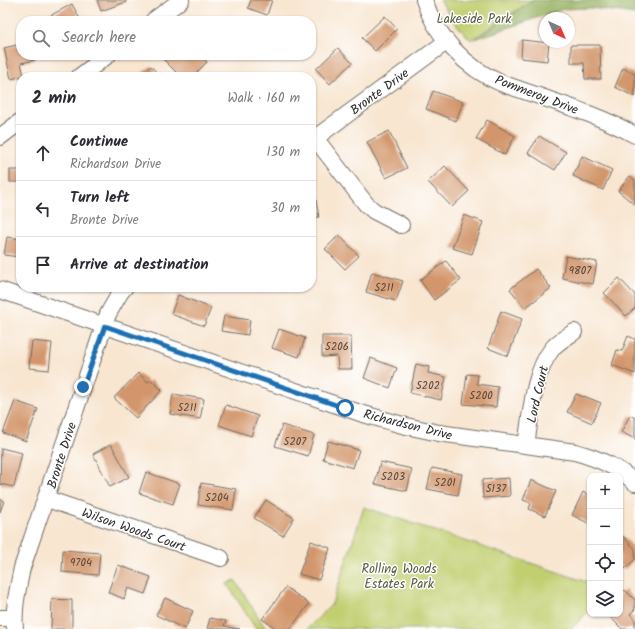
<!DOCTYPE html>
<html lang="en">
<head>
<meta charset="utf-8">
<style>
	body { margin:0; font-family:Kalam,sans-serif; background:#f7f7f7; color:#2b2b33 }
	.controls { position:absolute; right:12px; bottom:12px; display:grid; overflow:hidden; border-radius:8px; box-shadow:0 1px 3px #0004 }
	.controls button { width:36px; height:36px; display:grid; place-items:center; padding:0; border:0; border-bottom:1px solid #e1e1e2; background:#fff; color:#2b2b33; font:20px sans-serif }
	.compass { position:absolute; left:539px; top:12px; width:36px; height:36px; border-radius:50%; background:#fff; box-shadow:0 1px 3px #0004; rotate:136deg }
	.stop { position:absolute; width:12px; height:12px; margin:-9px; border:3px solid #1f6fb2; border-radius:50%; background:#fff }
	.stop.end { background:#1f6fb2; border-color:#fff; box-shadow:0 1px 4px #0008 }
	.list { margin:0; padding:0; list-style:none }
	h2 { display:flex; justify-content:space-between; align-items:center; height:52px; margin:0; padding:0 16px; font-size:17px }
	h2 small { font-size:13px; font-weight:400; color:#7c7c81 }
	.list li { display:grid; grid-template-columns:26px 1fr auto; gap:12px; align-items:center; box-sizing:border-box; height:56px; padding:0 16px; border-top:1px solid #e1e1e2 }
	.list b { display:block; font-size:15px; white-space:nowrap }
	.list p { margin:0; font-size:13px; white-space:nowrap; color:#7c7c81 }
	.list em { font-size:13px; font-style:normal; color:#7c7c81 }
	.icon { flex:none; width:22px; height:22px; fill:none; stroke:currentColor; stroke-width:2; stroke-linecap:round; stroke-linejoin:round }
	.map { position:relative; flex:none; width:635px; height:629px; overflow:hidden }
	.search { position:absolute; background:#fff; box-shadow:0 1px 3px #0004; left:16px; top:16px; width:300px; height:44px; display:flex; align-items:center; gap:10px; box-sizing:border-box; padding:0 14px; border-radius:16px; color:#7c7c81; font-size:15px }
	.panel { position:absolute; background:#fff; box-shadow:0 1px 3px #0004; left:16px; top:72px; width:300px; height:220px; border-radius:16px }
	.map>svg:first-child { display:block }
</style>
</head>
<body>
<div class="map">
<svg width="635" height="629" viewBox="0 0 635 629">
	<rect width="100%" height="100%" fill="#fff"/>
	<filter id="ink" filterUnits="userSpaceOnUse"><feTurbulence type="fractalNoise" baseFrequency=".025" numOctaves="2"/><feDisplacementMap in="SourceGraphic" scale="8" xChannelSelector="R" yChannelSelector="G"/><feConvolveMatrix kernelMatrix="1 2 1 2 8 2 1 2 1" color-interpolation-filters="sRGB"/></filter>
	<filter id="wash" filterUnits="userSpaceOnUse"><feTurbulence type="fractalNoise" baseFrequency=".012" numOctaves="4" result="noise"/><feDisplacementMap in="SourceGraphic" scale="16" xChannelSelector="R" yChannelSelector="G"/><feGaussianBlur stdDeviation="0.9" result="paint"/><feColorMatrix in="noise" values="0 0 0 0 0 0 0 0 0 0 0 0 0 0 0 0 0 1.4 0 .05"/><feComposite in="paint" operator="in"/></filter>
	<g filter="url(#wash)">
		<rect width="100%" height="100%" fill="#f8e6d1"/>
		<g fill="#c2cf71" stroke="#767d4e">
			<polygon points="440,0 533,0 471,40 455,23"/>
			<polygon points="364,507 590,583 590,610 571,629 307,629 332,604"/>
			<polygon points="235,580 266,629 256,629 227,584"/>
		</g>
		<polygon fill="#99b263" stroke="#626e47" points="533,0 635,0 635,14 591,8 563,9 475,39"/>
		<g id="blocks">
			<g fill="#d3966c">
				<polygon points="97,0 125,0 126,2 101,11"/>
				<polygon points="251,0 272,0 267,15 248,8"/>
				<polygon points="72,4 81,21 43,21 42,20"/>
				<polygon points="385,16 397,29 375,51 362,38"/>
				<polygon points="522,40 549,43 547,61 521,58"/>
				<polygon points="21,44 21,55 34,55 35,60 21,63 24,76 11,79 4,48"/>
				<polygon points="571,45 600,45 601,79 585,79 584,63 571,63"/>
				<polygon points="338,48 352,63 330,84 316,69"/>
				<polygon points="167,55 179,55 183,59 187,55 200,55 207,62 192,77 181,77 163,59"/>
				<polygon points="151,66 160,77 137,77"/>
				<polygon points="623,68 635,74 635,97 615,87"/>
				<polygon points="433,91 463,102 456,121 426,109"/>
				<polygon points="487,120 515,136 505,155 476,139"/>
				<polygon points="389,131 407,168 386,178 367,142"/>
				<polygon points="539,136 566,152 555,170 528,153"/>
				<polygon points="582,156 612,170 603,190 573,176"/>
				<polygon points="445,166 469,191 452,207 428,182"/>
				<rect x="10" y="170" width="11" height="12"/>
				<polygon points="630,176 635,180 635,205 618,191"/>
				<polygon points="315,195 319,217 311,218 311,196"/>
				<polygon points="464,215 483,222 472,254 452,248"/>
				<polygon points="339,235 359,256 345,269 325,249"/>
				<polygon points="7,237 21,239 21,263 18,262 19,257 4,255"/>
				<polygon points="566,256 597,262 593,284 562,278"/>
				<polygon points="446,261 461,280 434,300 420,280"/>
				<polygon points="536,269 551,288 525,308 510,289"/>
				<polygon points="372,272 403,281 396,301 366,292"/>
				<polygon points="619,278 635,295 635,308 626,316 604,293"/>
				<polygon points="178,295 211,308 204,326 171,314"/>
				<polygon points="501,311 522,319 508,356 488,348"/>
				<polygon points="224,316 250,320 248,335 221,331"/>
				<polygon points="279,329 305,338 299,357 272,348"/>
				<polygon points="322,336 351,336 352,369 338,369 337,356 322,357"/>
				<polygon points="628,336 635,339 635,374 612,365 617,350 622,351"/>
				<polygon points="32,341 52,343 49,370 29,368"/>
				<polygon points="371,358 397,368 390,388 364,378"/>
				<polygon points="416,364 429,367 428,373 446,377 441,400 410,393"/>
				<polygon points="138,373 148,382 151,380 162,390 136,418 114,398"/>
				<polygon points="467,374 478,375 477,384 498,387 496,407 463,404"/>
				<polygon points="173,394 204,399 200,419 170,414"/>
				<polygon points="576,394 584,397 584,396 601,403 592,423 567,412"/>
				<polygon points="15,401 38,409 26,441 3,433"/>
				<polygon points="226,405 258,416 251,436 219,425"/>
				<polygon points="630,415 635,418 635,439 621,432"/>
				<polygon points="282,425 314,435 308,456 275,446"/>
				<polygon points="328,441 359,450 353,468 323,459"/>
				<polygon points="111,444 129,477 110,487 93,454"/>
				<polygon points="1,448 22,453 14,487 0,484"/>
				<polygon points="380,462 412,469 407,491 375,484"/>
				<polygon points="432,468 462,474 458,495 427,489"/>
				<polygon points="146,472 180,484 173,504 139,493"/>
				<polygon points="509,478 510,496 483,498 482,480"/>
				<polygon points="531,480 556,491 545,516 529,509 531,503 523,500"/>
				<polygon points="201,483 236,489 233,510 198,505"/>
				<polygon points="583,492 590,496 590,524 572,515"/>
				<polygon points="0,499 4,501 0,512"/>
				<polygon points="266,500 294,518 283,536 254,518"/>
				<polygon points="623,536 635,549 635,559 625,569 620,565 620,539"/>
				<polygon points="311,541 330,548 319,580 299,574"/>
				<polygon points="63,550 100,553 98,575 62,572"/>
				<polygon points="118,565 151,577 145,594 128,588 124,599 108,592"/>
				<polygon points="286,587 309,604 290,629 277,629 262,619"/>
				<polygon points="625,590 635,600 635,609 630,614 635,619 635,629 622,629 607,614 620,614 620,594"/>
				<polygon points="165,598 193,611 185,629 156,615"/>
				<polygon points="52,599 72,600 72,629 51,629"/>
				<polygon points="210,618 226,621 224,626 240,629 207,629"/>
			</g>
		</g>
	</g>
	<g filter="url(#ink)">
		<use href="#blocks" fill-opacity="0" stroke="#736c65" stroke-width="1"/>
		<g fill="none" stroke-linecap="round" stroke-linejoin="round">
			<defs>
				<g id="minor">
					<path d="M424,0C436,36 465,68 501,83C517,89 534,94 550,100C579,110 608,120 635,135"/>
					<polyline points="153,21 181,0"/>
					<polyline points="79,77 108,55"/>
					<polyline points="0,137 21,121"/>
					<polyline points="315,138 366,204 374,211 401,225"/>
					<polyline points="311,141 446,42"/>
					<path d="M0,290L360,413L406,426L439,433L575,452C597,458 619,467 635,483"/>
					<path d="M526,445C531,415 533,373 552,349C557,342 567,337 574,332"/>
					<polyline points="47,499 221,558"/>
					<polyline points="0,618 14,618"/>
					<path d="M15,629C13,608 18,588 22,568L108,314L120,293L125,287"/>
				</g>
			</defs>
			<use href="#minor" stroke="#736c65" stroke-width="18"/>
			<use href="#minor" stroke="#fff" stroke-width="16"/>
		</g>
	</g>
	<g fill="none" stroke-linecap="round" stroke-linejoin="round" filter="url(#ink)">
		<polyline stroke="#1f6fb2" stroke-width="5" points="83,387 105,326 345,408"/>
	</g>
	<g text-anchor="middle" stroke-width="3" stroke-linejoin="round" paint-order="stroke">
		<g font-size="11" fill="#55463b">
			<text x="580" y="274">9807</text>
			<text x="384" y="291">5211</text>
			<text x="337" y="350">5206</text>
			<text x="428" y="389">5202</text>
			<text x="481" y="399">5200</text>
			<text x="187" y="411">5211</text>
			<text x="295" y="445">5207</text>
			<text x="393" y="480">5203</text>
			<text x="445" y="486">5201</text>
			<text x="496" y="492">5137</text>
			<text x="217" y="501">5204</text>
			<text x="81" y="566">9704</text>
		</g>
		<g font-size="13" fill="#585c40" stroke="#fff">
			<text x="474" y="23">Lakeside Park</text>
			<text x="399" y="573">Rolling Woods<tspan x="399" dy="15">Estates Park</tspan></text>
		</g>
		<g font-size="13" fill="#2b2b2b" stroke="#fff">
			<text transform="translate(379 91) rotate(-36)" y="5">Bronte Drive</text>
			<text transform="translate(537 94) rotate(21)" y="5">Pommeroy Drive</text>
			<text transform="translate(537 394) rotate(-77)" y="5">Lord Court</text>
			<text transform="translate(408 424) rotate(14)" y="5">Richardson Drive</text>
			<text transform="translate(61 455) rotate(-72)" y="5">Bronte Drive</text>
			<text transform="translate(134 529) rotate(19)" y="5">Wilson Woods Court</text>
		</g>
	</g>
</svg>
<div class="controls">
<button>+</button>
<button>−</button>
<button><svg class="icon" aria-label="locate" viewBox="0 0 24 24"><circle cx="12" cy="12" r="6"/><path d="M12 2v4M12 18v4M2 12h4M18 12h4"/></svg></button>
<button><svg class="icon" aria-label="layers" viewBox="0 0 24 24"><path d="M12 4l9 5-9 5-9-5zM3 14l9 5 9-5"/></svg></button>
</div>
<svg class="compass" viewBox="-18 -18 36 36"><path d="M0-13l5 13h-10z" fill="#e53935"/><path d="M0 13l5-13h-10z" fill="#7c7c81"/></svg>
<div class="stop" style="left:345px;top:408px"></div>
<div class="stop end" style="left:83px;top:387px"></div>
<div class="search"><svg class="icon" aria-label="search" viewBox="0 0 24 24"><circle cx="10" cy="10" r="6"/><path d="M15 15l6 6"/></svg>Search here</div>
<section class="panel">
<h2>2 min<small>Walk · 160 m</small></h2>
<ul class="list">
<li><svg class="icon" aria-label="ahead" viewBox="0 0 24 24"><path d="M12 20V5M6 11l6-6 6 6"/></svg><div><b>Continue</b><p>Richardson Drive</p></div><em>130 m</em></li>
<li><svg class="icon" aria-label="left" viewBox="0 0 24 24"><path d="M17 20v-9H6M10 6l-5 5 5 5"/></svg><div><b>Turn left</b><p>Bronte Drive</p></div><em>30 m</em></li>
<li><svg class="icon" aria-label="arrive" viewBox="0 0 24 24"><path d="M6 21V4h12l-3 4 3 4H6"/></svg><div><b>Arrive at destination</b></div></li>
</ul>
</section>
</div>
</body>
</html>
